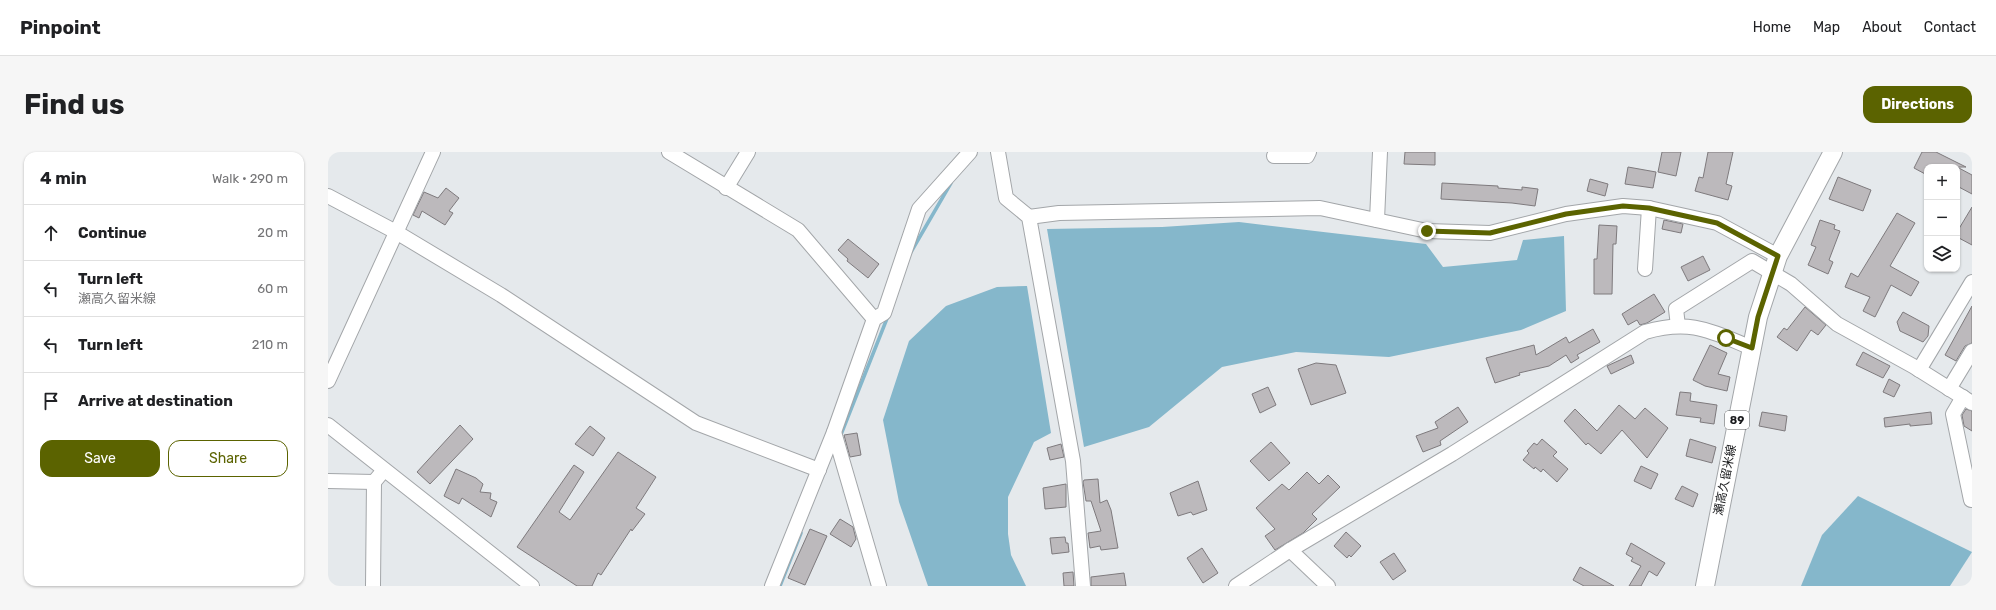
<!DOCTYPE html>
<html lang="en">
<head>
<meta charset="utf-8">
<style>
	body { margin:0; font-family:Rubik,"Noto Sans JP",sans-serif; background:#f6f6f6; color:#202124 }
	.controls { position:absolute; right:12px; top:12px; display:grid; overflow:hidden; border-radius:8px; box-shadow:0 1px 3px #0004 }
	.controls button { width:36px; height:36px; display:grid; place-items:center; padding:0; border:0; border-bottom:1px solid #e0e0e0; background:#fff; color:#202124; font:20px sans-serif }
	.stop { position:absolute; width:12px; height:12px; margin:-9px; border:3px solid #5b6300; border-radius:50%; background:#fff }
	.stop.end { background:#5b6300; border-color:#fff; box-shadow:0 1px 4px #0008 }
	.list { margin:0; padding:0; list-style:none }
	h2 { display:flex; justify-content:space-between; align-items:center; height:52px; margin:0; padding:0 16px; font-size:17px }
	h2 small { font-size:13px; font-weight:400; color:#757577 }
	.list li { display:grid; grid-template-columns:26px 1fr auto; gap:12px; align-items:center; box-sizing:border-box; height:56px; padding:0 16px; border-top:1px solid #e0e0e0 }
	.list b { display:block; font-size:15px; white-space:nowrap }
	.list p { margin:0; font-size:13px; white-space:nowrap; color:#757577 }
	.list em { font-size:13px; font-style:normal; color:#757577 }
	.actions { display:flex; gap:8px; padding:12px 16px }
	.actions a { flex:1; padding:9px 0; border:1px solid #5b6300; border-radius:12px; text-align:center; font-size:14px; color:#5b6300 }
	.actions .main { background:#5b6300; color:#fff }
	.icon { flex:none; width:22px; height:22px; fill:none; stroke:currentColor; stroke-width:2; stroke-linecap:round; stroke-linejoin:round }
	.map { position:relative; flex:none; width:1644px; height:434px; overflow:hidden; border-radius:12px }
	header { display:flex; align-items:center; gap:24px; box-sizing:border-box; height:56px; padding:0 20px; background:#fff; border-bottom:1px solid #e0e0e0 }
	header strong { font-size:19px }
	nav { display:flex; gap:22px; margin-inline-start:auto; font-size:14px }
	.intro { display:flex; align-items:center; justify-content:space-between; box-sizing:border-box; height:96px; padding:0 24px }
	h1 { margin:0; font-size:28px }
	.button { padding:10px 18px; border-radius:12px; background:#5b6300; color:#fff; font-size:14px; font-weight:700 }
	main { display:flex; gap:24px; padding:0 24px }
	aside { flex:1; background:#fff; border-radius:12px; box-shadow:0 1px 3px #0004 }
	.map>svg:first-child { display:block }
</style>
</head>
<body>
<header>
<strong>Pinpoint</strong>
<nav><a>Home</a><a>Map</a><a>About</a><a>Contact</a></nav>
</header>
<div class="intro"><h1>Find us</h1><a class="button">Directions</a></div>
<main>
<aside>
<h2>4 min<small>Walk · 290 m</small></h2>
<ul class="list">
<li><svg class="icon" aria-label="ahead" viewBox="0 0 24 24"><path d="M12 20V5M6 11l6-6 6 6"/></svg><div><b>Continue</b></div><em>20 m</em></li>
<li><svg class="icon" aria-label="left" viewBox="0 0 24 24"><path d="M17 20v-9H6M10 6l-5 5 5 5"/></svg><div><b>Turn left</b><p>瀬高久留米線</p></div><em>60 m</em></li>
<li><svg class="icon" aria-label="left" viewBox="0 0 24 24"><path d="M17 20v-9H6M10 6l-5 5 5 5"/></svg><div><b>Turn left</b></div><em>210 m</em></li>
<li><svg class="icon" aria-label="arrive" viewBox="0 0 24 24"><path d="M6 21V4h12l-3 4 3 4H6"/></svg><div><b>Arrive at destination</b></div></li>
</ul>
<div class="actions"><a class="main">Save</a><a>Share</a></div>
</aside>
<div class="map">
<svg width="1644" height="434" viewBox="0 0 1644 434">
	<rect width="100%" height="100%" fill="#e5e9ec"/>
	<g fill="#85b7cb">
		<polygon points="911,70 1098,92 1115,115 1189,108 1195,88 1236,84 1238,159 1193,178 1061,205 968,200 894,215 821,275 756,295 719,77 834,75"/>
		<polygon points="699,134 723,281 706,290 680,345 680,382 683,403 698,434 600,434 571,350 555,268 581,189 618,154 669,135"/>
		<polygon points="1530,344 1644,400 1622,434 1473,434 1494,383"/>
	</g>
	<g fill="none" stroke-linecap="round" stroke-linejoin="round">
		<g stroke="#85b7cb" stroke-width="3.5">
			<polyline points="583,100 623,31"/>
			<polyline points="512,285 560,164"/>
			<polyline points="452,434 473,381"/>
		</g>
	</g>
	<g fill="#bcb9bc" stroke="#7e7a7d">
		<polygon points="1077,0 1107,0 1107,13 1076,12"/>
		<polygon points="1334,0 1353,0 1348,24 1330,20"/>
		<polygon points="1380,0 1405,0 1398,32 1404,34 1400,48 1367,39 1371,25 1375,26"/>
		<polygon points="1594,0 1608,0 1638,15 1599,15 1599,23 1586,16"/>
		<polygon points="1300,15 1328,20 1325,36 1297,32"/>
		<polygon points="1629,15 1644,23 1644,42 1629,34"/>
		<polygon points="1510,25 1543,38 1535,59 1501,47"/>
		<polygon points="1262,27 1280,32 1277,44 1259,39"/>
		<polygon points="1114,31 1170,34 1170,36 1194,38 1194,35 1210,37 1207,54 1184,51 1113,47"/>
		<polygon points="118,36 131,46 121,59 125,61 117,73 94,59 91,66 85,63 96,40 110,46"/>
		<polygon points="1644,55 1644,93 1629,85 1629,80"/>
		<polygon points="1569,61 1587,71 1562,114 1591,130 1583,144 1563,133 1547,165 1535,159 1542,145 1517,135 1523,121 1530,125"/>
		<polygon points="1336,68 1355,72 1353,81 1334,77"/>
		<polygon points="1492,68 1507,73 1506,77 1512,79 1501,108 1505,110 1500,122 1480,113 1488,95 1483,93"/>
		<polygon points="1271,73 1289,74 1288,92 1285,92 1284,142 1266,142 1266,107 1269,107"/>
		<polygon points="520,87 551,112 540,126 519,109 520,107 510,98"/>
		<polygon points="1375,104 1382,118 1360,129 1353,115"/>
		<polygon points="1326,142 1337,160 1319,171 1312,173 1309,168 1300,173 1294,162"/>
		<polygon points="1644,154 1644,191 1637,194 1628,209 1617,203"/>
		<polygon points="1477,155 1498,173 1490,183 1483,178 1469,199 1449,185 1456,176 1459,178"/>
		<polygon points="1575,160 1601,174 1600,184 1595,190 1572,179 1569,170"/>
		<polygon points="1265,177 1272,190 1249,203 1251,206 1243,211 1238,203 1221,214 1191,221 1192,223 1167,231 1158,206 1206,193 1208,203 1238,185 1241,191"/>
		<polygon points="1382,193 1399,201 1390,222 1402,225 1399,239 1377,234 1365,228"/>
		<polygon points="1535,200 1562,214 1555,226 1528,213"/>
		<polygon points="1303,203 1306,211 1283,222 1279,214"/>
		<polygon points="988,211 1008,213 1018,241 983,253 970,217"/>
		<polygon points="1561,227 1572,233 1566,245 1555,240"/>
		<polygon points="940,235 948,253 932,261 924,242"/>
		<polygon points="1352,240 1363,241 1362,249 1389,253 1386,272 1372,270 1373,266 1348,263"/>
		<polygon points="1291,253 1307,267 1317,256 1340,276 1319,306 1294,278 1273,302 1260,291 1258,293 1236,269 1247,257 1269,279"/>
		<polygon points="1130,255 1140,270 1112,289 1113,293 1095,300 1088,284 1110,276 1107,270"/>
		<polygon points="1638,257 1644,259 1644,279 1636,274 1634,263"/>
		<polygon points="1434,260 1459,264 1457,279 1431,274"/>
		<polygon points="1603,260 1604,272 1582,274 1582,272 1557,275 1556,266"/>
		<polygon points="132,273 145,287 102,332 89,320"/>
		<polygon points="262,274 277,286 265,304 247,292"/>
		<polygon points="529,281 533,303 522,305 516,283"/>
		<polygon points="1214,287 1229,300 1225,304 1240,317 1229,330 1215,317 1213,320 1207,315 1206,317 1195,308 1201,301 1199,299 1206,291 1209,293"/>
		<polygon points="1362,287 1388,295 1384,311 1358,304"/>
		<polygon points="943,290 962,311 941,329 922,309"/>
		<polygon points="733,292 736,305 722,308 719,296"/>
		<polygon points="290,300 328,325 308,356 317,362 304,379 303,377 273,423 270,421 264,434 249,434 189,395 246,313 256,320 231,360 242,368"/>
		<polygon points="1313,314 1330,322 1323,337 1306,329"/>
		<polygon points="128,317 148,326 155,332 152,340 163,341 162,347 169,350 163,365 134,346 131,352 116,344"/>
		<polygon points="979,320 991,332 1000,323 1012,335 984,362 989,367 975,381 947,398 937,384 947,377 928,356 954,332 961,338"/>
		<polygon points="770,327 772,351 779,348 783,358 790,396 773,398 772,394 762,396 760,381 773,379 763,349 758,349 755,330 756,328"/>
		<polygon points="870,329 879,358 865,363 863,360 850,364 842,341"/>
		<polygon points="738,332 738,355 717,357 715,336"/>
		<polygon points="1354,334 1370,342 1365,355 1347,347"/>
		<polygon points="512,367 525,375 528,387 523,395 502,382"/>
		<polygon points="482,377 499,384 477,433 460,426"/>
		<polygon points="1018,380 1033,394 1023,405 1021,403 1019,406 1006,394"/>
		<polygon points="737,385 738,391 740,391 741,400 724,402 722,386"/>
		<polygon points="1303,391 1337,411 1329,424 1321,419 1313,434 1301,434 1313,414 1303,409 1305,406 1298,402"/>
		<polygon points="874,396 890,421 875,431 859,406"/>
		<polygon points="1066,401 1078,419 1065,428 1052,410"/>
		<polygon points="1252,415 1286,434 1256,434 1245,428"/>
		<polygon points="745,420 746,434 736,434 735,421"/>
		<polygon points="796,421 798,434 763,434 763,425"/>
	</g>
	<g fill="none" stroke-linecap="round" stroke-linejoin="round">
		<defs>
			<g id="minor">
				<polyline points="341,0 470,78 546,167"/>
				<polyline points="670,0 678,46 701,65 745,309 755,434"/>
				<polyline points="946,4 979,4 981,0"/>
				<polyline points="398,36 420,0"/>
				<polyline points="0,44 68,80 173,143 368,271 491,318"/>
				<polyline points="701,65 731,61 992,56 1099,79 1162,81 1238,62 1295,54 1321,56 1389,71 1450,104"/>
				<polyline points="1049,68 1052,0"/>
				<polyline points="1317,117 1321,56"/>
				<polyline points="1350,174 1348,157 1424,109 1463,132 1509,172 1585,214 1644,251"/>
				<polyline points="1591,218 1644,130"/>
				<polyline points="0,229 105,0"/>
				<polyline points="1621,237 1644,199"/>
				<polyline points="1635,245 1625,262 1643,348"/>
				<polyline points="0,273 204,434"/>
				<polyline points="506,280 551,434"/>
				<polyline points="0,329 46,330"/>
				<polyline points="962,398 1000,434"/>
				<polyline points="45,434 46,330 56,318"/>
				<polyline points="444,434 506,280 546,167 556,161 591,57 642,0"/>
				<path d="M908,434L962,398L1124,302L1317,180C1363,167 1382,179 1424,196"/>
			</g>
			<polyline id="major" points="1377,434 1430,165 1450,104 1505,0"/>
		</defs>
		<use href="#minor" stroke="#a3a6a9" stroke-width="16"/>
		<use href="#major" stroke="#a3a6a9" stroke-width="20"/>
		<use href="#minor" stroke="#fff" stroke-width="14"/>
		<use href="#major" stroke="#fff" stroke-width="18"/>
	</g>
	<g fill="none" stroke-linecap="round" stroke-linejoin="round">
		<polyline stroke="#5b6300" stroke-width="5" points="1099,79 1162,81 1238,62 1295,54 1321,56 1389,71 1450,104 1430,165 1424,196 1398,186"/>
	</g>
	<g text-anchor="middle" stroke-width="3.5" stroke-linejoin="round" paint-order="stroke">
		<rect fill="#fff" stroke="#5d5e5f" stroke-width="1" x="1397" y="259" width="24" height="18" rx="3"/>
		<g font-size="11" font-weight="bold" fill="#18191b">
			<text x="1409" y="272">89</text>
		</g>
		<g font-size="12" fill="#18191b" stroke="#fff">
			<text transform="translate(1397 328) rotate(-79)" y="4">瀬高久留米線</text>
		</g>
	</g>
</svg>
<div class="controls">
<button>+</button>
<button>−</button>
<button><svg class="icon" aria-label="layers" viewBox="0 0 24 24"><path d="M12 4l9 5-9 5-9-5zM3 14l9 5 9-5"/></svg></button>
</div>
<div class="stop" style="left:1398px;top:186px"></div>
<div class="stop end" style="left:1099px;top:79px"></div>
</div>
</main>
</body>
</html>
